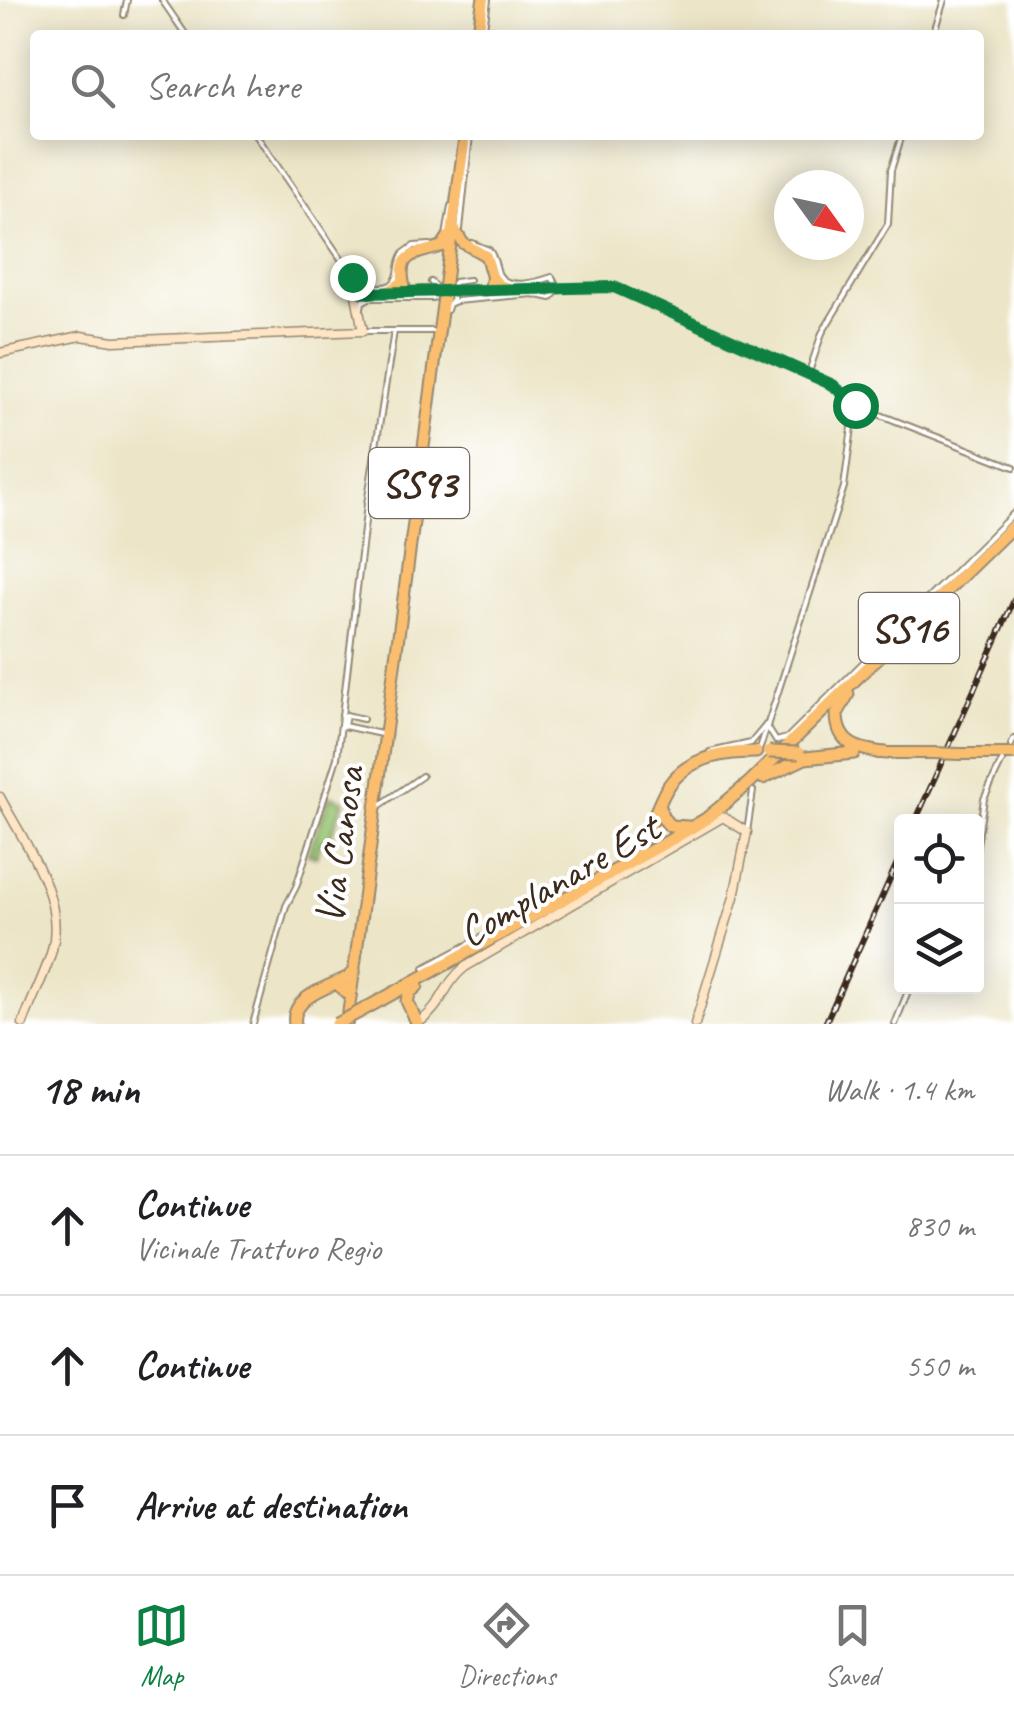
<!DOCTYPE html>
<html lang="en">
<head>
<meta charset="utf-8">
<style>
	body { margin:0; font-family:Caveat,sans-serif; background:#f2f2f2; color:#202124 }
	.controls { position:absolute; right:30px; bottom:30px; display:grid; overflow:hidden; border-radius:10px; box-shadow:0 5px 25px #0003 }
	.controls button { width:90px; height:90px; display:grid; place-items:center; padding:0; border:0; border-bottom:2px solid #e0e0e0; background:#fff; color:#202124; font:50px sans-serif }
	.compass { position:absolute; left:774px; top:170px; width:90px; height:90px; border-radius:50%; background:#fff; box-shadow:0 5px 25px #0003; rotate:123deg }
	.stop { position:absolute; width:30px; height:30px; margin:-22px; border:8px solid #0b8043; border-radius:50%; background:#fff }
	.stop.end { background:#0b8043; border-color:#fff; box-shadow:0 2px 10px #0008 }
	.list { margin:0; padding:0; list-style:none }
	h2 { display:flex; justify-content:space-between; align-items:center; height:130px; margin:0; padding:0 40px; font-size:42px }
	h2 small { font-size:32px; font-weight:400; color:#757577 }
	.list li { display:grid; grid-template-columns:65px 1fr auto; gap:30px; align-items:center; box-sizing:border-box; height:140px; padding:0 40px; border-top:2px solid #e0e0e0 }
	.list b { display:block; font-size:38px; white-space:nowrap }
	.list p { margin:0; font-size:32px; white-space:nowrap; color:#757577 }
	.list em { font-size:32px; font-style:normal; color:#757577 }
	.icon { flex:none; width:55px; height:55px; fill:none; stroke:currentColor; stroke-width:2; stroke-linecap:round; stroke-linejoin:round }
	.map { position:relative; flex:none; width:1014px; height:1024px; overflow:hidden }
	.search { position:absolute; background:#fff; box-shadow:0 5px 25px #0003; left:30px; right:30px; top:30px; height:110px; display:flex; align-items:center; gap:25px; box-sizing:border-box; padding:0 35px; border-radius:10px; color:#757577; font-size:38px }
	.sheet { height:550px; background:#fff }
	nav { display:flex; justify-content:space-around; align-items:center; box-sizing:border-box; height:140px; border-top:2px solid #e0e0e0; background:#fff; font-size:28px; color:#757577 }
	nav a { display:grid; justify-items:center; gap:5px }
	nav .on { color:#0b8043 }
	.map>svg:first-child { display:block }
</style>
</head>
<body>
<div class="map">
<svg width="1014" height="1024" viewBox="0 0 1014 1024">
	<rect width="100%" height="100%" fill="#fff"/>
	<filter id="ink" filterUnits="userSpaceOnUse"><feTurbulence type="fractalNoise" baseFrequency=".01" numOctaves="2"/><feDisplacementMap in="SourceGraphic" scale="20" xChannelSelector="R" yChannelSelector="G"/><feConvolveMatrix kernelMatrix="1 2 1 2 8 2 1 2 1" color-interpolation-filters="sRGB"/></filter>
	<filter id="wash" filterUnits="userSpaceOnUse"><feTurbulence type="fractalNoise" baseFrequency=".0048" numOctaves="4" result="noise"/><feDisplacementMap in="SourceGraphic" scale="40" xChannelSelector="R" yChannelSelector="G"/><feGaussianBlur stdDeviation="2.25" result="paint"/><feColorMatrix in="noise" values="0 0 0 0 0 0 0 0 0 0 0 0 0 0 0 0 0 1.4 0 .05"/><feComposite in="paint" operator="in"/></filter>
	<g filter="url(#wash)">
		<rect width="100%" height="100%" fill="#ece5c7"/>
		<polygon fill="#9ac674" stroke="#6a7849" stroke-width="2.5" points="330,796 344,801 328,843 321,841 316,857 308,854"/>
	</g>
	<g filter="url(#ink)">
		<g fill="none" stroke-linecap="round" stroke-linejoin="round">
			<defs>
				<g id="street">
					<polyline points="162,0 186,35"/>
					<polyline points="124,15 127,0"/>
					<polyline points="483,35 488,0"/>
					<polyline points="933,35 944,0"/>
					<polyline points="256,135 348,269 355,290"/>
					<polyline points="460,229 470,135"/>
					<polyline points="446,236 451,206"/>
					<path d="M472,243L489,250C495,258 495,264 498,273C506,291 538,282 552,277L558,288"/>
					<path d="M352,277C365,282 389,297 397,277C400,268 398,262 404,253L414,246L430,245"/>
					<polyline points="559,288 604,286 622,290 833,385 855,405 1014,467"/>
					<polyline points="452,302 454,282 469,280"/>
					<polyline points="361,308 362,302 369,298 434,298 437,288 431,282"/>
					<polyline points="447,310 449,304 456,301 533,294 551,298 557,291"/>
					<polyline points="363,331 432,331"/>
					<polyline points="809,372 822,333 888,224 891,170 902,135"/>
					<polyline points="363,719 346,715 344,726 381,734"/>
					<polyline points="766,725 776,741 787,738 1014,513"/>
					<polyline points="1011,745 1014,739"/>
					<polyline points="760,748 844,487 855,405"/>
					<polyline points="710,752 751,743 766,725"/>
					<polyline points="379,806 422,776"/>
					<polyline points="747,832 753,791"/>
					<polyline points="976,851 984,799 1002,761"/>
					<polyline points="424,968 518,918"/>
					<polyline points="253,1024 286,906 296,887 337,758 367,504 394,331"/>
					<polyline points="895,1024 910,986"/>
				</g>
				<g id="secondary">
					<polyline points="474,290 558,288"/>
					<polyline points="0,353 81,336 114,341 363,331 355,290 368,293 421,291"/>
					<path d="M0,797C23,841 66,897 52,950C45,976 31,999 23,1024"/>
					<path d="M416,1024C444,1007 442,985 465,967L723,817L747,832L734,897L695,1024"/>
				</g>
				<g id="primary">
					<polyline points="478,35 483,0"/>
					<polyline points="454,228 463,243 486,256 492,277 490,290"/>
					<polyline points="492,277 498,284 509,289"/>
					<polyline points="388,292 403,282"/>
					<path d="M406,293C394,250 415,256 442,246L448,237"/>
					<polyline points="878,753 932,753"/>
					<polyline points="960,754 1014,754"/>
					<polyline points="347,1023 465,135"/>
				</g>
				<g id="highway">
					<path d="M848,694L837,714C837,746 860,750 886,753"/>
					<polyline points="763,778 805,758 854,753"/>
					<polyline points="660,807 662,817 670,826 689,827"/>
					<path d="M626,860C645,841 651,822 662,798C679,759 718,752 756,752"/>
					<polyline points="340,986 350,996"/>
					<polyline points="361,1011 674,838 706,819 749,783 1014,525"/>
					<polyline points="417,1023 407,1001 410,992 417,986"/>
					<path d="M295,1024C290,997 329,987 349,977L354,971"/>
				</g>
			</defs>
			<use href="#street" stroke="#948872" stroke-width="8"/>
			<use href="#secondary" stroke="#948872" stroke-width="11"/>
			<use href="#primary" stroke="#948872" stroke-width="14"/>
			<use href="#highway" stroke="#948872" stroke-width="15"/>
			<use href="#street" stroke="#fff" stroke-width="4"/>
			<use href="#secondary" stroke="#fde5c5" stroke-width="8"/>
			<use href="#primary" stroke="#fbbe6e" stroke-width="10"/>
			<use href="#highway" stroke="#fbbe6e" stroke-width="11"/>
			<defs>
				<g id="rail">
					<polyline points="915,822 1014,600"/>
					<polyline points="825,1024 902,852"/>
				</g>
			</defs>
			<use href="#rail" stroke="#3b2a1e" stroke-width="6"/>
			<use href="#rail" stroke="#fff" stroke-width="2.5" stroke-dasharray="8" stroke-linecap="butt"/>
			<defs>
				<polyline id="secondary-bridge" points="421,291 474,290"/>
				<polyline id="primary-bridge" points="932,753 960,754"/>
				<g id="highway-bridge">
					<polyline points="769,752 799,753"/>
					<polyline points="337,1024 361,1011"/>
				</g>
			</defs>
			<use href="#secondary-bridge" stroke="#948872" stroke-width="11" stroke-linecap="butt"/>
			<use href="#primary-bridge" stroke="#948872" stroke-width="14" stroke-linecap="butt"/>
			<use href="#highway-bridge" stroke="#948872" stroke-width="15" stroke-linecap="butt"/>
			<use href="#secondary-bridge" stroke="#fde5c5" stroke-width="8"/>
			<use href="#primary-bridge" stroke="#fbbe6e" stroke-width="10"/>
			<use href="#highway-bridge" stroke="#fbbe6e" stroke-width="11"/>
		</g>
	</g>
	<g fill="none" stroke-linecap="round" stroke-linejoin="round" filter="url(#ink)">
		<polyline stroke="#0b8043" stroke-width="12" points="352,277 355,290 368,293 614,287 833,385 855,405"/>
	</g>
	<g text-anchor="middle" stroke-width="8" stroke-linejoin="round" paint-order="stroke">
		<g fill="#fff" stroke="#766a62" stroke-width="2.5">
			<rect x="369" y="448" width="100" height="70" rx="8"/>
			<rect x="859" y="593" width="100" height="70" rx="8"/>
		</g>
		<g font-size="40" font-weight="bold" fill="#3b2a1e">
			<text x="419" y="497">SS93</text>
			<text x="909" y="642">SS16</text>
		</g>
		<g font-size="42" fill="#3b2a1e" stroke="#fff">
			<text transform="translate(338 845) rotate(-82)" y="15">Via Canosa</text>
			<text transform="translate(558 879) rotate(-30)" y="15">Complanare Est</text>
		</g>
	</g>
</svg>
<div class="controls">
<button><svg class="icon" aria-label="locate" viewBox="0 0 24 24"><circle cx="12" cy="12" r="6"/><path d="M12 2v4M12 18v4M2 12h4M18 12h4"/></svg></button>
<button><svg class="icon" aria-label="layers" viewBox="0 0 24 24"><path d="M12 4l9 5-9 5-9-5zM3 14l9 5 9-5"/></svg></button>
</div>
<svg class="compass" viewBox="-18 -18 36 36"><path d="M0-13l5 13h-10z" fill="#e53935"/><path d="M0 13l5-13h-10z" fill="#757577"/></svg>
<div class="stop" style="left:855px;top:405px"></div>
<div class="stop end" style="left:352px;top:277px"></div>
<div class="search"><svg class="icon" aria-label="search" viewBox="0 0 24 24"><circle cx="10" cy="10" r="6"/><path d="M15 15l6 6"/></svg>Search here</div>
</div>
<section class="sheet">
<h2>18 min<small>Walk · 1.4 km</small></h2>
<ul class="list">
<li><svg class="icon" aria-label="ahead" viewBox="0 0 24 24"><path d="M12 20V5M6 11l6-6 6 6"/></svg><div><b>Continue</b><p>Vicinale Tratturo Regio</p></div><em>830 m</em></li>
<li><svg class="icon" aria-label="ahead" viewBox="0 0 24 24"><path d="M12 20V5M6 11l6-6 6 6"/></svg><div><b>Continue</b></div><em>550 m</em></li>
<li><svg class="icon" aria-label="arrive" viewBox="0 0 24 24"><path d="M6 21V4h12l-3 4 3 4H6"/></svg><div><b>Arrive at destination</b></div></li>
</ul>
</section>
<nav>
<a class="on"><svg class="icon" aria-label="map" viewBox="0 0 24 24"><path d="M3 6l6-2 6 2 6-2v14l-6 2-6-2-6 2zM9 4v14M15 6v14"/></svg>Map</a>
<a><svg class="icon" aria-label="directions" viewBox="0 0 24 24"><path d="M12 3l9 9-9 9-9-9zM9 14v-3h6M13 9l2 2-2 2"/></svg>Directions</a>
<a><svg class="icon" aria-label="saved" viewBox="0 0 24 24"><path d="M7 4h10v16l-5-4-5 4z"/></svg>Saved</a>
</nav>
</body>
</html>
